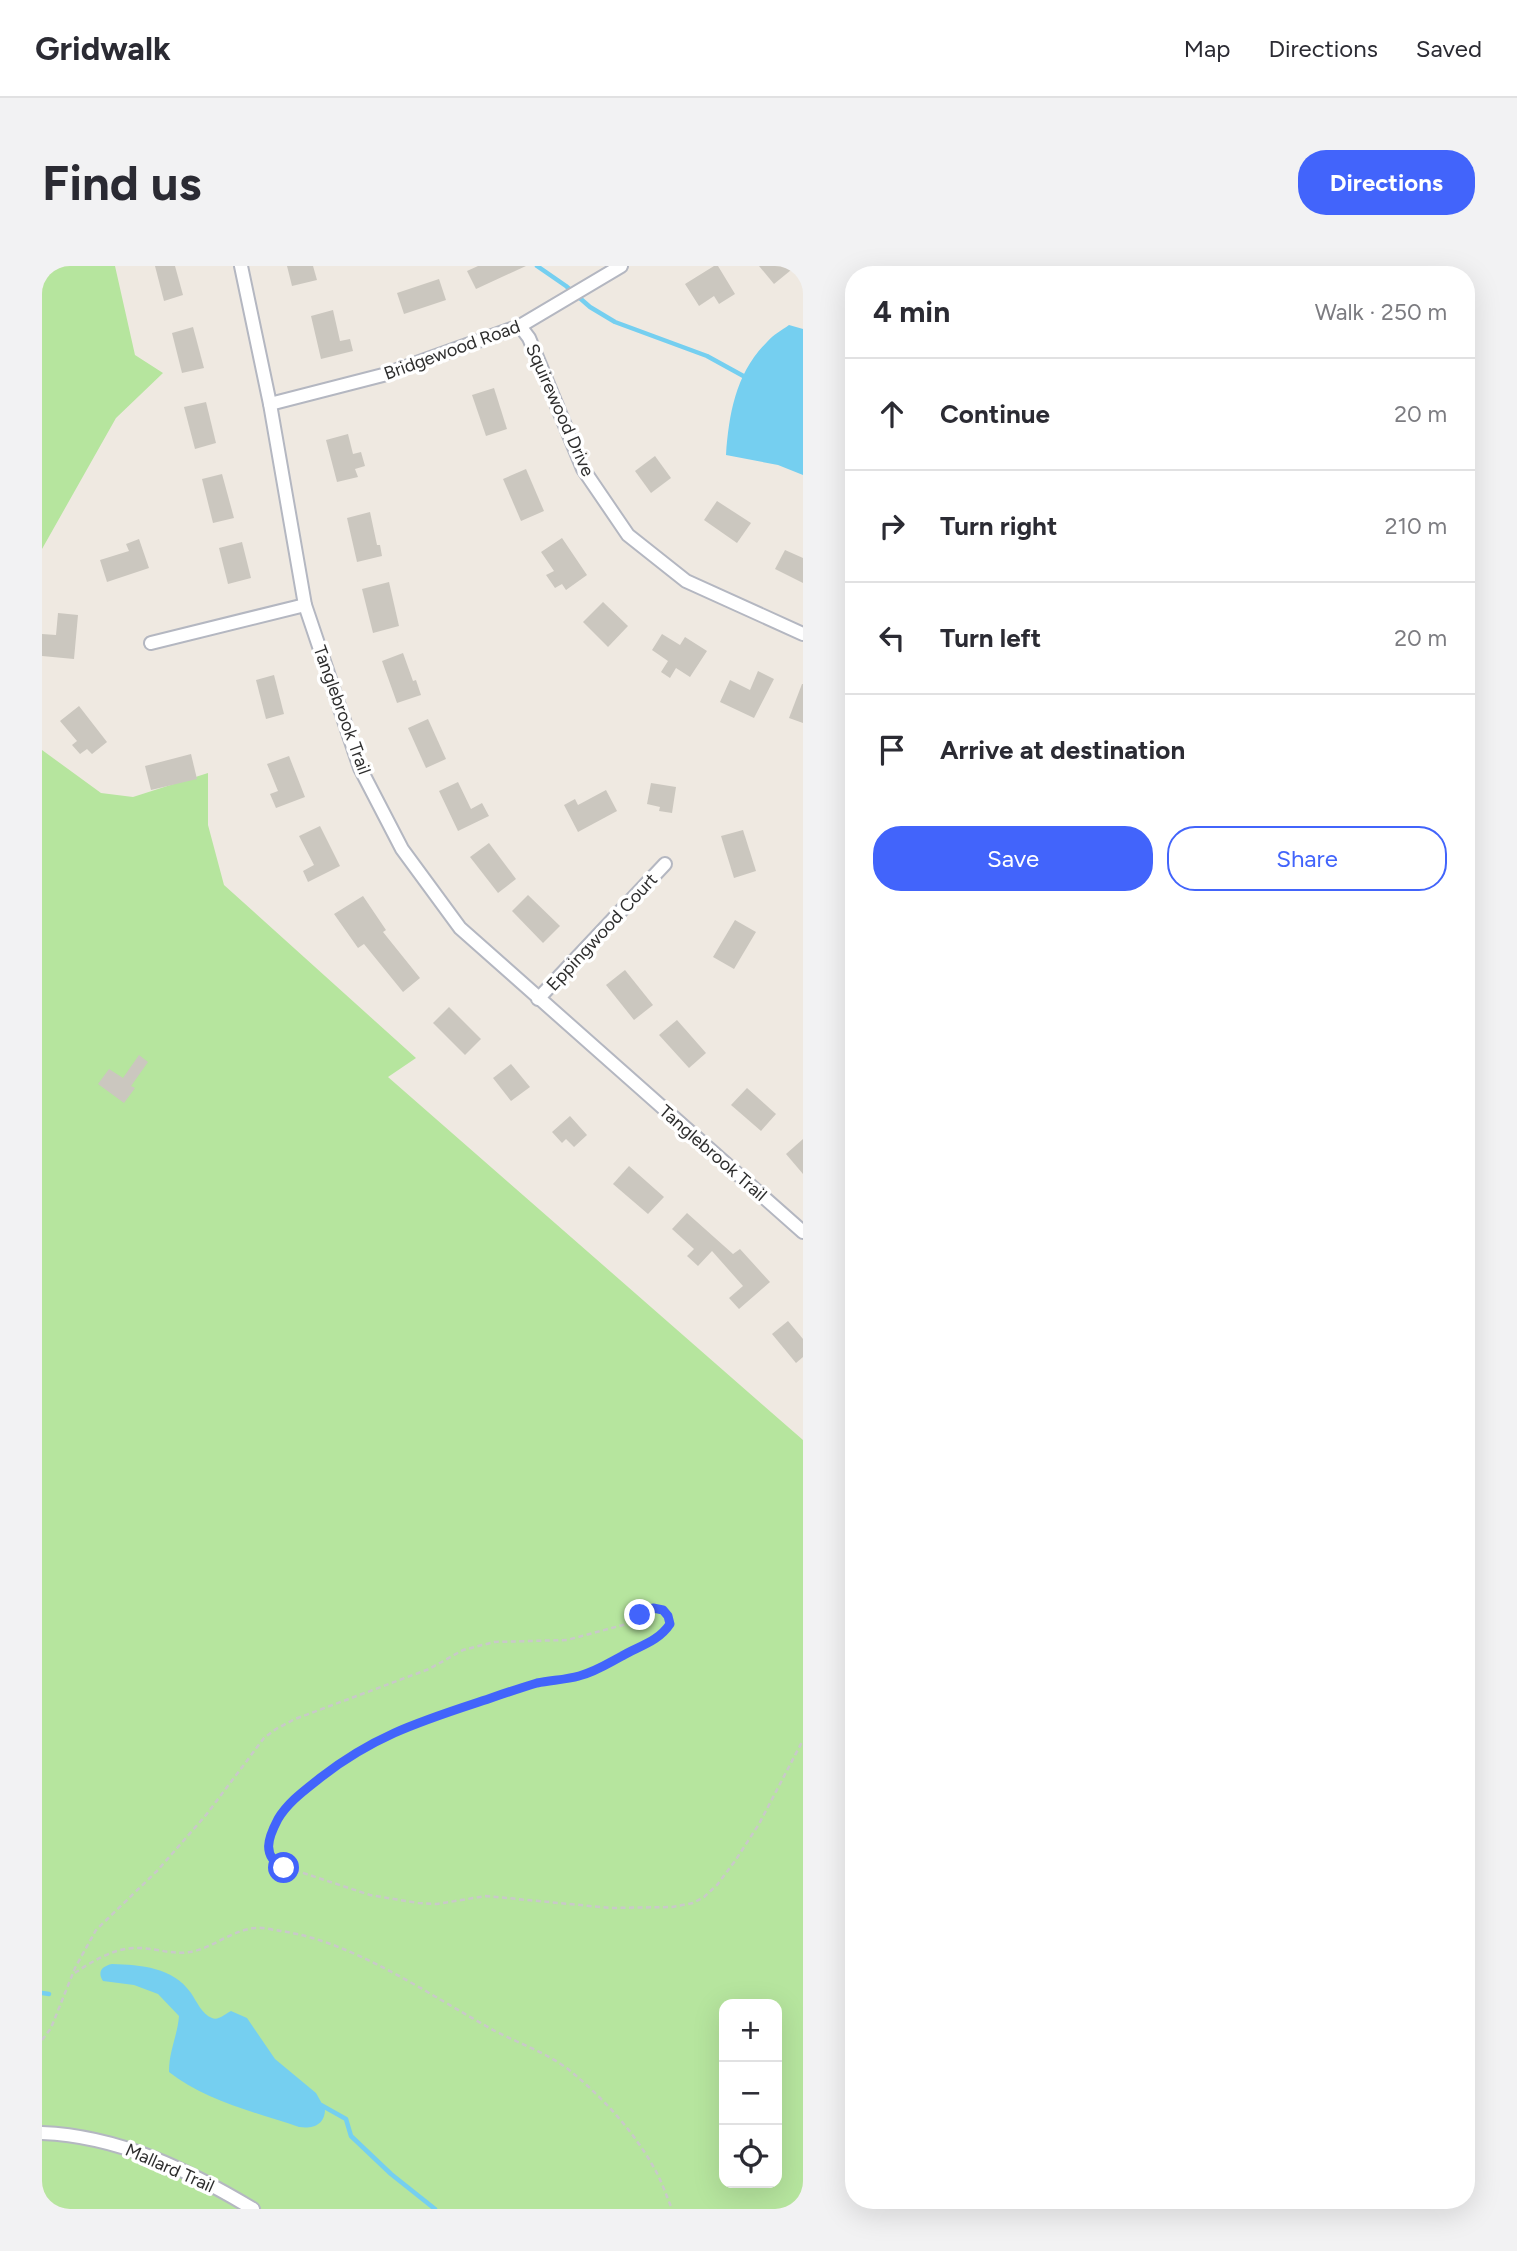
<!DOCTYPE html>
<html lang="en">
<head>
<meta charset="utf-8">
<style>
	body { margin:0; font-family:Figtree,sans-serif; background:#f2f2f3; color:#2b2b33 }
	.controls { position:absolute; right:21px; bottom:21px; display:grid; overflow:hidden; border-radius:14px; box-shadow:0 7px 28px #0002 }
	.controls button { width:63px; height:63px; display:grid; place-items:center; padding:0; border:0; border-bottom:2px solid #e1e1e2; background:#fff; color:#2b2b33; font:35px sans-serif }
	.stop { position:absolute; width:21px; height:21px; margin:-16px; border:5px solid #4264fb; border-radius:50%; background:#fff }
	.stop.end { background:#4264fb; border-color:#fff; box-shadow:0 2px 7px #0008 }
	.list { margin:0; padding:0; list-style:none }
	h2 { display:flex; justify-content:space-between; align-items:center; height:91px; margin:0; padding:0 28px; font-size:30px }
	h2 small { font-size:23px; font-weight:400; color:#7c7c81 }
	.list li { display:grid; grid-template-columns:46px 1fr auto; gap:21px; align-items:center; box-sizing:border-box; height:112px; padding:0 28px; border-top:2px solid #e1e1e2 }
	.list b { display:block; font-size:26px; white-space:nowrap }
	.list em { font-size:23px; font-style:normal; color:#7c7c81 }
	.actions { display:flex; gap:14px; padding:21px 28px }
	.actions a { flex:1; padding:16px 0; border:2px solid #4264fb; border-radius:28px; text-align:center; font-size:24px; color:#4264fb }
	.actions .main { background:#4264fb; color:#fff }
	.icon { flex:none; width:38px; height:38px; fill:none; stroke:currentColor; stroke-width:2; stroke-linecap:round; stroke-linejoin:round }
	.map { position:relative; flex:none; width:761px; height:1943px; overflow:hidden; border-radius:28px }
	header { display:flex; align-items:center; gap:42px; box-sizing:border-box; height:98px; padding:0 35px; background:#fff; border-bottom:2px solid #e1e1e2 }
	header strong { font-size:33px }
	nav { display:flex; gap:38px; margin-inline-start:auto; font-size:24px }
	.intro { display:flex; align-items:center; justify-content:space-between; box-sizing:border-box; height:168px; padding:0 42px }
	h1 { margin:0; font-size:49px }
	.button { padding:18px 32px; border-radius:28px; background:#4264fb; color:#fff; font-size:24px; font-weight:700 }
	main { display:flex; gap:42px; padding:0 42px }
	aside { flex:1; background:#fff; border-radius:28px; box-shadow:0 7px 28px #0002 }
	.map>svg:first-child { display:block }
</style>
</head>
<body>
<header>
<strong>Gridwalk</strong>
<nav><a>Map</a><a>Directions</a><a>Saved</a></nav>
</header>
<div class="intro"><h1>Find us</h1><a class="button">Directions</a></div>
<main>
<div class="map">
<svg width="761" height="1943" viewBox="0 0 761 1943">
	<rect width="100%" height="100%" fill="#efe9e1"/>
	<g fill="#b6e59e" fill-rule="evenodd">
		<polygon points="0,0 73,0 93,89 121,107 74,152 0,283"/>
		<path d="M0,484L59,527L91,531L166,507V559L182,619L374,792L346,811L761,1174V1943H0ZM682,1738H735V1917H682Z"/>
	</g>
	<g fill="#75cff0">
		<path d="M747,59L761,63V209L736,199L684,189C687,147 694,107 725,76C731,69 740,64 747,59Z"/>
		<path d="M70,1698C99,1699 131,1701 149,1727C155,1736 160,1748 170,1752C176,1755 183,1748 189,1745L205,1752L233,1793L274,1827L283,1843C283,1859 271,1863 257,1861C215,1847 162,1834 127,1806C127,1784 135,1772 137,1750L116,1728L92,1719L61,1715C55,1706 60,1700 70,1698Z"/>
	</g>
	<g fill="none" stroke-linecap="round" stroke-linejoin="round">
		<g stroke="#75cff0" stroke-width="4.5">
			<polyline points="495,0 524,20 548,41 573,56 665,90 705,112"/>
			<polyline points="0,1727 7,1728"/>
			<polyline points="279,1839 304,1853 309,1870 349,1908 393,1943"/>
		</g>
	</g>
	<g fill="#cbc7bf">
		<polygon points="113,0 133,0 141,29 122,35"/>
		<polygon points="245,0 271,0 275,14 250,20"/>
		<polygon points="436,0 484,0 434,23 425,5"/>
		<polygon points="672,0 676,0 693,28 677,38 672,30 657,40 643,18"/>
		<polygon points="717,0 754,0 732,18"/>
		<polygon points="397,13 404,34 362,48 355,27"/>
		<polygon points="291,44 298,75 308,73 311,85 279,93 269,50"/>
		<polygon points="151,61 162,102 140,107 130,67"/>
		<polygon points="452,122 465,163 444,170 430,129"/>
		<polygon points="164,136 174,177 153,183 142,141"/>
		<polygon points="306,168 311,188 319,186 323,200 313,203 316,211 295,216 284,174"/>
		<polygon points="613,190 629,212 609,227 593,205"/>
		<polygon points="484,203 502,245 479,255 461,213"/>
		<polygon points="180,208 192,252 171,257 160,213"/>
		<polygon points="675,235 709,257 695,277 662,254"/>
		<polygon points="328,246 335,279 338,279 340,290 315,296 305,252"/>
		<polygon points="520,272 545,309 524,324 520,318 513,322 504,309 512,305 499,286"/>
		<polygon points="97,273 107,302 65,316 58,294 87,285 84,278"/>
		<polygon points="200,276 209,312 186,318 177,282"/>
		<polygon points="743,284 761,292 761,317 733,303"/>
		<polygon points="347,316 357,360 331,367 320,323"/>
		<polygon points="561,336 586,360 566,381 541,356"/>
		<polygon points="16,347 36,349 32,393 0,390 0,368 14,369"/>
		<polygon points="620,368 638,379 643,371 665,385 648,411 634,402 628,412 619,406 626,395 610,384"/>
		<polygon points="361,387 371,415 374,414 379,429 355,437 340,395"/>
		<polygon points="716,405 732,413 712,452 678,436 688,414 708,424"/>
		<polygon points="232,409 242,448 224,453 214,414"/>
		<polygon points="760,418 761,418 761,457 747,452"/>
		<polygon points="37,440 65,476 50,488 45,483 38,488 30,479 35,475 18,455"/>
		<polygon points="386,453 404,493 384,502 366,462"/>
		<polygon points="149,488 155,513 109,524 103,500"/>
		<polygon points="247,490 263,531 234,542 228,528 236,525 225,498"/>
		<polygon points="416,516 429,543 440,537 447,550 416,565 397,525"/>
		<polygon points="609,517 634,521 630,547 617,545 618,541 605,538"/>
		<polygon points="564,524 575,545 536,566 522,539 533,533 536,539"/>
		<polygon points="278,560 298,600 266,616 261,605 272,599 257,570"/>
		<polygon points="701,564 714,605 692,612 679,570"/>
		<polygon points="447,577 474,613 456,627 428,591"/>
		<polygon points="486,629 518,660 501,677 470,645"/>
		<polygon points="321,630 344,664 341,666 378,712 361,726 322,678 316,682 292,648"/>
		<polygon points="693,654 714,666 692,703 671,691"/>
		<polygon points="583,704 611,739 592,754 564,719"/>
		<polygon points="407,741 439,773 423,789 391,757"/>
		<polygon points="635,754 664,787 647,802 617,769"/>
		<polygon points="97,789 106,796 89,820 93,822 82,837 56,818 67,803 81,812"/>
		<polygon points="469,798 488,821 469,835 451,812"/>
		<polygon points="705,822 734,848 719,865 689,839"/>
		<polygon points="528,850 545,869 532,881 524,873 520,877 510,866"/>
		<polygon points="761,873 761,908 744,888"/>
		<polygon points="587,900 622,931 606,948 571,918"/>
		<polygon points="645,947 691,988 698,983 728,1016 697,1043 687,1032 701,1020 670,985 656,1000 645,990 652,983 630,963"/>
		<polygon points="746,1055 761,1073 761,1091 754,1097 730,1068"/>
	</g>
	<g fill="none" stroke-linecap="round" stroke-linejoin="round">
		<defs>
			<g id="street">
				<polyline points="199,0 228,138 263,339 318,502 360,583 418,662 761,966"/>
				<polyline points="478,60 487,72 541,203 586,269 644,315 761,368"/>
				<polyline points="228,138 341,109 478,60 579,0"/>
				<polyline points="109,377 263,339"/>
				<polyline points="496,733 623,598"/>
				<path d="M0,1867C77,1870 146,1904 211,1943"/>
			</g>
		</defs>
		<use href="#street" stroke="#b4b7c1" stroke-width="16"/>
		<g stroke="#c9c9c9" stroke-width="2.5" stroke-dasharray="5 3.5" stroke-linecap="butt">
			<path d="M33,1707C50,1695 74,1681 96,1682C114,1682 130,1689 148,1686C171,1682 190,1664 213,1662C221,1661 231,1664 239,1665C313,1676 387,1729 453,1765C480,1779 509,1788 532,1808C562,1833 591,1865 611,1900C619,1913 624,1929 630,1943"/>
			<path d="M0,1774L9,1762L33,1702L54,1664L115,1605L164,1549L222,1472L234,1463L253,1453L387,1403L421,1384L452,1376L525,1374L581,1359L611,1342L621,1344L626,1350L627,1358C616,1376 597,1380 579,1390C570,1395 562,1402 552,1406C533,1412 514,1412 495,1418C474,1423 454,1431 434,1437C367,1459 298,1483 249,1537C231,1557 219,1572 234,1598L328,1629L376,1637L395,1638L444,1630L569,1642L630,1641L651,1637L662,1631L675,1619L693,1595L717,1558L761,1474"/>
		</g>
		<use href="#street" stroke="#fff" stroke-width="12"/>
	</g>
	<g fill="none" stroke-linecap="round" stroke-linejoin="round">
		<path stroke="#4264fb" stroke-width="9" d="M242,1602C219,1590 226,1572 236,1553C246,1536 263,1524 278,1512C329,1472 373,1457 434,1437C455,1430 475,1423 495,1417C509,1414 523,1414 537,1410C553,1406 565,1398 580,1390C597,1380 616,1376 628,1358L626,1350L621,1344L611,1342L598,1349"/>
	</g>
	<g text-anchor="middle" stroke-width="7" stroke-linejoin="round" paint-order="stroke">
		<g font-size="18" fill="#2e2e2e" stroke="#fff">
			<text transform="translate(410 84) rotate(-20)" y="6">Bridgewood Road</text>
			<text transform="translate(518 144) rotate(66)" y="6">Squirewood Drive</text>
			<text transform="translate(300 444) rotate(70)" y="6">Tanglebrook Trail</text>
			<text transform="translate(560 666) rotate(-47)" y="6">Eppingwood Court</text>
			<text transform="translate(671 887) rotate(41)" y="6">Tanglebrook Trail</text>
			<text transform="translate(128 1902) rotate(24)" y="6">Mallard Trail</text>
		</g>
	</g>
</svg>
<div class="controls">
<button>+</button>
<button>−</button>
<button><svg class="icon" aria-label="locate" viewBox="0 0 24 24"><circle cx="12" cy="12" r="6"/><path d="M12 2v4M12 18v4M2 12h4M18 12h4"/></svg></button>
</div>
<div class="stop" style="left:242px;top:1602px"></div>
<div class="stop end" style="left:598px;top:1349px"></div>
</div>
<aside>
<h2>4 min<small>Walk · 250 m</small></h2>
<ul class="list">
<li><svg class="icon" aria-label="ahead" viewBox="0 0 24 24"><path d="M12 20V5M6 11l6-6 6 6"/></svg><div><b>Continue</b></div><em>20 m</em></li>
<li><svg class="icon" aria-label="right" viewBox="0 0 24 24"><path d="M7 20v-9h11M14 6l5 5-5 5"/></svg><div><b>Turn right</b></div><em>210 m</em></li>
<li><svg class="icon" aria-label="left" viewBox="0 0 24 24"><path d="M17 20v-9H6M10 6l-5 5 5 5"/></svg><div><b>Turn left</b></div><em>20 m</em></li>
<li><svg class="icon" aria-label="arrive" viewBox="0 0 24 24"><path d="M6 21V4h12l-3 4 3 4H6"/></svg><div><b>Arrive at destination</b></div></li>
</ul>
<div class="actions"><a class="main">Save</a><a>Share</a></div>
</aside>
</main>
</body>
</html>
